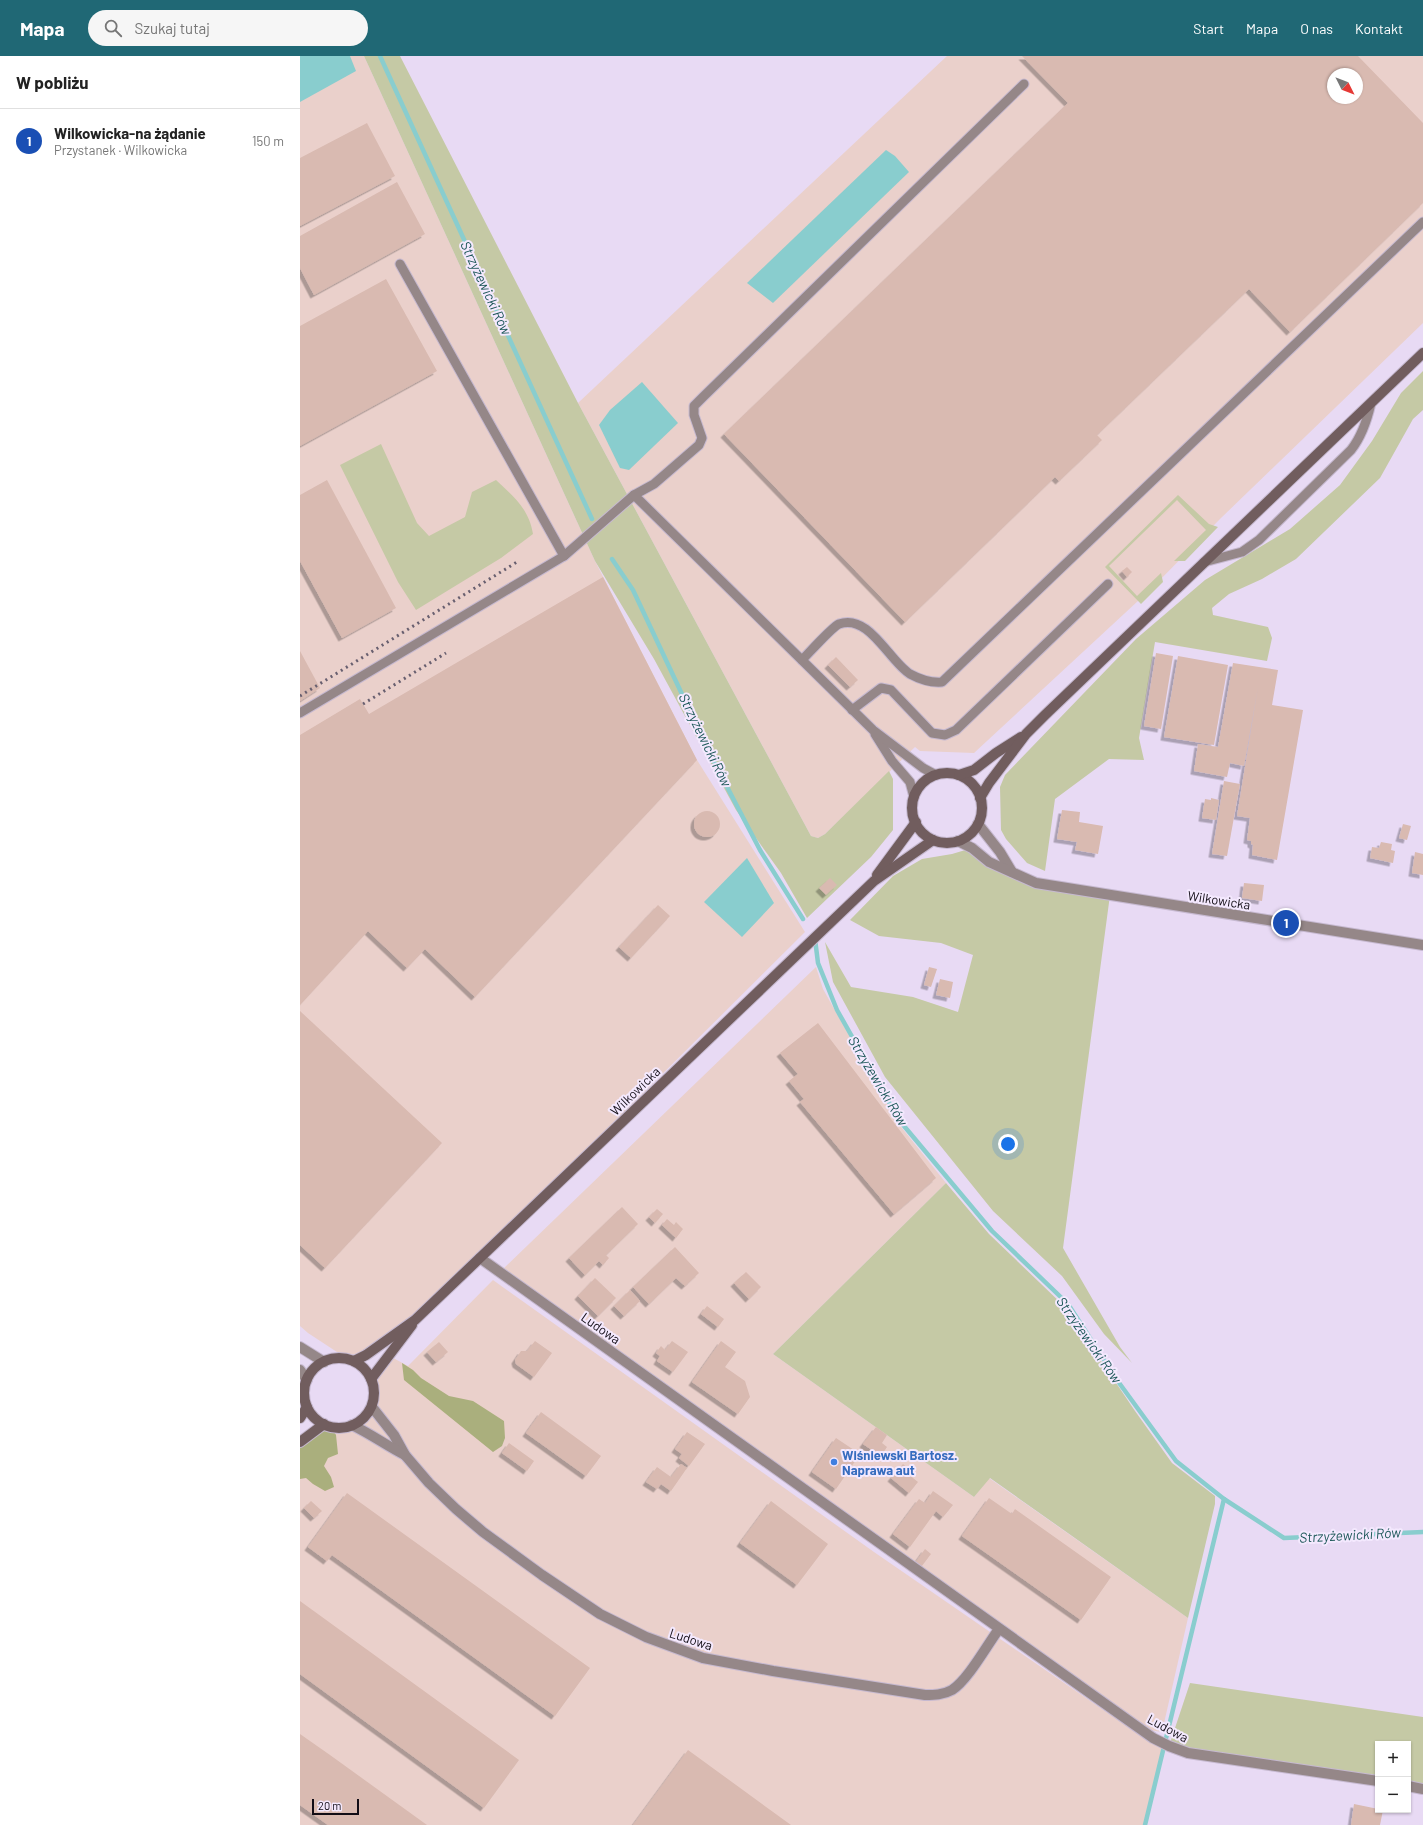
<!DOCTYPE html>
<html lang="pl">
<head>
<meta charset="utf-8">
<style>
	body { margin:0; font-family:Barlow,sans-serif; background:#f6f6f6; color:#222 }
	.controls { position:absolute; right:12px; bottom:12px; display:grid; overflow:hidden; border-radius:0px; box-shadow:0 1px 3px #0004 }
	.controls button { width:36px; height:36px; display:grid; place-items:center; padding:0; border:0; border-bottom:1px solid #e0e0e0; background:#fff; color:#222; font:20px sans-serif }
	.compass { position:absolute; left:1027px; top:12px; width:36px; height:36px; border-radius:50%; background:#fff; box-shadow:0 1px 3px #0004; rotate:132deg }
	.scale { position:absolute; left:12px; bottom:10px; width:47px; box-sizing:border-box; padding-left:4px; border:2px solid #120d16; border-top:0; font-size:11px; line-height:14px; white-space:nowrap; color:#120d16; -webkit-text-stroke:3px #f4e9fe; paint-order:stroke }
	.you { position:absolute; left:708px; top:1088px; width:14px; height:14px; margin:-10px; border:3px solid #fff; border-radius:50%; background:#1a73e8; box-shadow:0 0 0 6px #1a73e833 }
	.badge { display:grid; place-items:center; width:26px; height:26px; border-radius:50%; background:#206875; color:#fff; font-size:13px; font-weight:700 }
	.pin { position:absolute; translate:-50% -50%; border:2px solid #fff; box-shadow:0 1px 4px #0006 }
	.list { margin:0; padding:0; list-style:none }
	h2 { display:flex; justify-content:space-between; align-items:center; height:52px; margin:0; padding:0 16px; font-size:17px }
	h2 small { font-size:13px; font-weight:400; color:#767676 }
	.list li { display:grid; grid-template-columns:26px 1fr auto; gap:12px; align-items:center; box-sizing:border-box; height:64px; padding:0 16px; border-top:1px solid #e0e0e0 }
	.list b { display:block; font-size:15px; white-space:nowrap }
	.list p { margin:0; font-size:13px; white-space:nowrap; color:#767676 }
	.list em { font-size:13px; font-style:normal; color:#767676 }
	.icon { flex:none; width:22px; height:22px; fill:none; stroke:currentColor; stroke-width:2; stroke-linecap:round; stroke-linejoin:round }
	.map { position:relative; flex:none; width:1123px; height:1769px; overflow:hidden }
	header { display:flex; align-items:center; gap:24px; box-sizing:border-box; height:56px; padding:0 20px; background:#206875; color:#fff }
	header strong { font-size:19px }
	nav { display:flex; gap:22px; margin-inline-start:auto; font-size:14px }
	.search { width:280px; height:36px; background:#f6f6f6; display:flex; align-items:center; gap:10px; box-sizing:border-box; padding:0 14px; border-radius:22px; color:#767676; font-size:15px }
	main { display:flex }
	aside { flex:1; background:#fff }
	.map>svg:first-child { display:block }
</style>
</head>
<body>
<header>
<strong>Mapa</strong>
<div class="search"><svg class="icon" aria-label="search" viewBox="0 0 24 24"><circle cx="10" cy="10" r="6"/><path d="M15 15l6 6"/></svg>Szukaj tutaj</div>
<nav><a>Start</a><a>Mapa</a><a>O nas</a><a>Kontakt</a></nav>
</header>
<main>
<aside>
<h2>W pobliżu<small></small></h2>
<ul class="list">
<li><span class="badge" style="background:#1a4fb4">1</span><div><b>Wilkowicka-na żądanie</b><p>Przystanek · Wilkowicka</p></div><em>150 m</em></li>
</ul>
</aside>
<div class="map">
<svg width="1123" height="1769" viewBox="0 0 1123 1769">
	<defs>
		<filter id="shadow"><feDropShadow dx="-3.5" dy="3.5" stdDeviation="0" flood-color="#0004"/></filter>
	</defs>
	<rect width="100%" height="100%" fill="#e8daf4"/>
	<g fill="#ead0cb" fill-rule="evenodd">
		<polygon points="0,0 64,0 295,505 397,704 505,876 115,1264 66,1299 40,1298 8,1277 0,1270"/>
		<path d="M647,0H1123V267L921,462L852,532L674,697L620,695L615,691L525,778L518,782L511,780L278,347ZM1033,18H1057V42H1033Z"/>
		<polygon points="516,911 523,933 598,1067 646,1127 473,1298 674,1441 689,1422 888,1562 862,1676 849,1674 203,1213"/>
		<polygon points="193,1224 574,1496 831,1673 864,1688 845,1769 0,1769 0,1386 12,1376 33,1372 48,1371 64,1361 72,1351 74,1335 73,1328 84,1297 108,1310"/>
	</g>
	<g fill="#c5c9a5">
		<polygon points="64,0 100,0 278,347 511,780 518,782 525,778 589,715 593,723 593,774 571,801 507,862 481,817 436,754 354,603 295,505"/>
		<polygon points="1123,315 1123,354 1113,363 1080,422 996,503 962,523 929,538 912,552 913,559 968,571 972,582 967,605 855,586 839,682 844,704 809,703 755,743 745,815 727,807 706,783 701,774 700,731 705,719 836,583 905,524 990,473 1040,429 1072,385 1101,337"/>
		<path d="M81,388L117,467L129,480L165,461L172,436L196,424C214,441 229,453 233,478L201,502L116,554L98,526L40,409Z"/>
		<polygon points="878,439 909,468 918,471 885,505 874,505 906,474 877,444 809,510 837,540 861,517 863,526 841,548 805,511"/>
		<polygon points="672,792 723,821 810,839 763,1192 820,1291 832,1307 804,1278 762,1220 693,1155 585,1021 533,926 525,886 551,931 613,941 658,956 673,899 641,887 579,880 550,864 593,820 622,803 652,798"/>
		<polygon points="646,1127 689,1178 764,1250 835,1355 872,1407 915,1440 915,1448 888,1562 690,1422 674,1441 473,1298"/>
		<polygon points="890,1627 1123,1661 1123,1733 1108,1730 1108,1688 1078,1688 1078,1725 869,1690"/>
	</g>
	<g fill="#aaaf7d">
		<polygon points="102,1307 113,1314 121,1322 149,1340 173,1345 204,1365 205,1382 202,1390 193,1396 104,1324"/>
		<polygon points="22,1372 32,1372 36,1379 38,1398 28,1402 24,1410 31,1421 34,1431 25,1435 13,1428 6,1422 0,1423 0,1387"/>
	</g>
	<g fill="#89cdce">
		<polygon points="0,0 50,0 56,15 0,46"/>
		<polygon points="586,94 595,100 609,116 473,247 447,227"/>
		<polygon points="342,326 378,367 329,414 320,412 299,369 310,354"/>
		<polygon points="447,802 474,847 442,881 404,846"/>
	</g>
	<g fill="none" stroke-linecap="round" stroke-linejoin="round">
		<g stroke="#89cdce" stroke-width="4.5">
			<polyline points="80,0 292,463"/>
			<polyline points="312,503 333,534 412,702 460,794 503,863"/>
			<polyline points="515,883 518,907 537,954 599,1064 692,1175 768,1248 817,1324 876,1405 924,1443 984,1482 1123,1476"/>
			<polyline points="845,1769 924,1443"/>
		</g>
	</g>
	<g fill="#d9bab1" fill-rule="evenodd" filter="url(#shadow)">
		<path d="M722,0H1058L1123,67V147L990,276L949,233L797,379L802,384L759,425L755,421L605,566L424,378L768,47ZM1033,18H1057V42H1033Z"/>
		<polygon points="67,67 95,120 0,170 0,102"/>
		<polygon points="97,126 125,178 14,239 0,212 0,180"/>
		<polygon points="86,223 137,315 0,390 0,270"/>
		<polygon points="27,424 96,552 42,582 0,505 0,439"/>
		<polygon points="827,511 832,516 827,521 822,515"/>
		<polygon points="303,521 397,704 175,941 125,893 107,912 68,875 0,949 0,679 60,643 69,658"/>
		<polygon points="0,595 20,632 0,645"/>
		<polygon points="856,597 873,600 861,673 844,670"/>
		<polygon points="878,600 928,609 914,689 864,681"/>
		<polygon points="536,601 558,624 550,631 528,609"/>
		<polygon points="933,607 978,614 972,649 1003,654 977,804 952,799 953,789 951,788 951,785 947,784 950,762 937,760 958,631 944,710 930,707 927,721 894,715 898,688 918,691"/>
		<polygon points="924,725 940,728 927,800 912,798"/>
		<polygon points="911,742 919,744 916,764 902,762 905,743 911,744"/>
		<polygon points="762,754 780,756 779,766 803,770 798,798 775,794 777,786 757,783"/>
		<circle cx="407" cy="768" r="13"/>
		<polygon points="1103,768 1111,770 1107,784 1099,782"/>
		<polygon points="1081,786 1092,788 1091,794 1095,795 1093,807 1070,802 1072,791 1079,792"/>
		<polygon points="1115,796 1123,798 1123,819 1112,817"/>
		<polygon points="530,822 537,829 526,839 519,832"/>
		<polygon points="944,827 964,829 962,845 942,842"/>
		<polygon points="358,849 370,860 331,902 319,891"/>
		<polygon points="629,911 637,913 631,931 624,929"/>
		<polygon points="640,923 653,926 650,942 636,939"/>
		<polygon points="0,955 142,1087 25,1212 0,1189"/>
		<polygon points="518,967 636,1122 594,1158 500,1046 504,1043 489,1025 498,1018 480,997"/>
		<polygon points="322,1151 338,1168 306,1199 309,1202 303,1209 299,1205 285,1219 269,1202"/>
		<polygon points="357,1153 363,1158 355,1167 349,1161"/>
		<polygon points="367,1163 374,1169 376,1166 383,1173 376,1182 362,1169"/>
		<polygon points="375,1191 399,1217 385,1230 376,1222 349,1248 333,1231"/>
		<polygon points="446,1216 461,1231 449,1243 434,1227"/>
		<polygon points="295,1222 316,1242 298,1260 278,1240"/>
		<polygon points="330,1234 340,1245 324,1260 314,1250"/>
		<polygon points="407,1250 424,1263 418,1271 401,1258"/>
		<polygon points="235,1285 252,1297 234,1321 216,1308 215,1304 221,1295 227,1295"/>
		<polygon points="372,1285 388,1296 373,1316 357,1305 360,1300 356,1297 361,1290 365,1294"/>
		<polygon points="421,1285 436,1296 425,1311 445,1325 450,1341 438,1358 392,1326"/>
		<polygon points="139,1286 148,1296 136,1306 127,1296"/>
		<polygon points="241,1356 301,1400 286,1420 226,1377"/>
		<polygon points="576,1371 587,1379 582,1387 587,1391 581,1400 563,1388"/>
		<polygon points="387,1376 405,1388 389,1410 379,1402 382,1398 375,1393"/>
		<polygon points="536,1382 560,1398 536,1433 512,1416"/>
		<polygon points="209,1387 234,1405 227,1415 202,1397"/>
		<polygon points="381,1408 387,1412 371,1435 361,1428 357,1433 346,1426 357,1411 371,1421"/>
		<polygon points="603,1408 611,1415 608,1418 618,1426 609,1437 591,1422"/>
		<polygon points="633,1435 653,1449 643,1461 636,1455 610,1491 593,1478 619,1443 625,1447"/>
		<polygon points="47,1437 290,1612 255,1660 32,1499 27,1505 8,1491"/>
		<polygon points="689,1442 712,1458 715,1453 811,1521 781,1564 662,1480"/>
		<polygon points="11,1445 22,1455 14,1462 4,1452"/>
		<polygon points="471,1445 528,1488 497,1529 440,1487"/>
		<polygon points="625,1493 631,1498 621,1511 615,1507"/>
		<polygon points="0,1545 219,1704 184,1752 0,1618"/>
		<polygon points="0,1678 30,1699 127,1769 28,1769 0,1749"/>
		<polygon points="388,1694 491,1769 333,1769"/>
		<polygon points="1054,1748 1083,1754 1080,1769 1051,1769"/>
	</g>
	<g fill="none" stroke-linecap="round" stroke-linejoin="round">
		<defs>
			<g id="service">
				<polyline points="264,500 334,439"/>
				<path d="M904,506L942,496L959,484L1051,394C1062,380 1067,365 1071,347"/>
				<path d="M502,604C509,597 532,571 539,568C569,557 589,605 610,618C621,624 630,627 642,626L1123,166"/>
				<polyline points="552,654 581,632 591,634 632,677 645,679 656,674 808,528"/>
				<polyline points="0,657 264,500 100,208"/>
				<polyline points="575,678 592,705 610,726 614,741"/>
				<polyline points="636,719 623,712 573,674 334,439 354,428 399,389 402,382 394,359 394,350 404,340 724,28"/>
			</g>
			<g id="minor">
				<polyline points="678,768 700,796 712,816"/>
				<polyline points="658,785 672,792 689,806 736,827 1123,889"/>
				<polyline points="180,1202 853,1682 869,1690 888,1697 1078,1725"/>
				<path d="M72,1351L94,1379L105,1399L129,1427L156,1453L183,1476L242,1519L300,1558L346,1581L403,1602L473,1615L625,1639C634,1639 643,1639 652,1634C668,1624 687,1589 699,1573"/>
				<path d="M52,1369C71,1378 87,1390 105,1399"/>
				<polyline points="1108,1730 1123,1733"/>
			</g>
			<g id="tertiary">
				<polyline points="0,1291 24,1306"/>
				<polyline points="0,1314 7,1324"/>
			</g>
			<g id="secondary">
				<circle cx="647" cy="752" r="35"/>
				<polyline points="659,719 674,714 696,697 721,681"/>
				<polyline points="680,742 689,727 726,678 745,659 1123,297"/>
				<polyline points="577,819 616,766"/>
				<circle cx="39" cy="1337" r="35"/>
				<polyline points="54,1305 66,1299 115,1264 574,825 633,784"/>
				<polyline points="71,1323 112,1269"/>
				<polyline points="0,1362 7,1351"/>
				<polyline points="0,1386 24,1368"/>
			</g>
		</defs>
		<use href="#service" stroke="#c6b9d0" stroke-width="11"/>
		<use href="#minor" stroke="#c6b9d0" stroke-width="12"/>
		<use href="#tertiary" stroke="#c6b9d0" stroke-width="12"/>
		<use href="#secondary" stroke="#c6b9d0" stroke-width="12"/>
		<use href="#service" stroke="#958788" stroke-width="9"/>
		<use href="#minor" stroke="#958788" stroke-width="10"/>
		<use href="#tertiary" stroke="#958788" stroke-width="10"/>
		<use href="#secondary" stroke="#715d5e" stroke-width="10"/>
		<g stroke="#685f6f" stroke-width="3" stroke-dasharray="2 4" stroke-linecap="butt">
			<polyline points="0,640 217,506"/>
			<polyline points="63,648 146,597"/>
		</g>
	</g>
	<circle fill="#3f7fe0" stroke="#f4e9fe" stroke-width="1.5" cx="534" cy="1406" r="4"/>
	<g text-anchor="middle" stroke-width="4" stroke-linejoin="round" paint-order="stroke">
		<g font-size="13" fill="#120d16" stroke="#f4e9fe">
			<text transform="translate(919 844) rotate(9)" y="5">Wilkowicka</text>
			<text transform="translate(335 1035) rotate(-44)" y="5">Wilkowicka</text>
			<text transform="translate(301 1272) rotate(35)" y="5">Ludowa</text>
			<text transform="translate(391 1583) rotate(18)" y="5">Ludowa</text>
			<text transform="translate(868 1672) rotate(28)" y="5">Ludowa</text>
		</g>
		<g font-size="13" font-weight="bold" fill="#366cbe" stroke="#f4e9fe" text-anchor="start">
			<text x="542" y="1404">Wiśniewski Bartosz.<tspan x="542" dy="15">Naprawa aut</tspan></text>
		</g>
		<g font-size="14" font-style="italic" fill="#1c5758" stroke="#f4e9fe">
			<text transform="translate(186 232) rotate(65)" y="5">Strzyżewicki Rów</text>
			<text transform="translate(405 684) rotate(64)" y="5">Strzyżewicki Rów</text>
			<text transform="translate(578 1025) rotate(59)" y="5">Strzyżewicki Rów</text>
			<text transform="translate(789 1284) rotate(55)" y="5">Strzyżewicki Rów</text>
			<text transform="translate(1050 1479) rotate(-3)" y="5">Strzyżewicki Rów</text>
		</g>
	</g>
</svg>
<div class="controls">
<button>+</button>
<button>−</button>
</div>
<svg class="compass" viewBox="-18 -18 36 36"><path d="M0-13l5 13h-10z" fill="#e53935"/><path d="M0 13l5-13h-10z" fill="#767676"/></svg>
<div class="scale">20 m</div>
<div class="you"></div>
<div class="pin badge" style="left:986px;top:867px;background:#1a4fb4">1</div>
</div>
</main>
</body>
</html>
